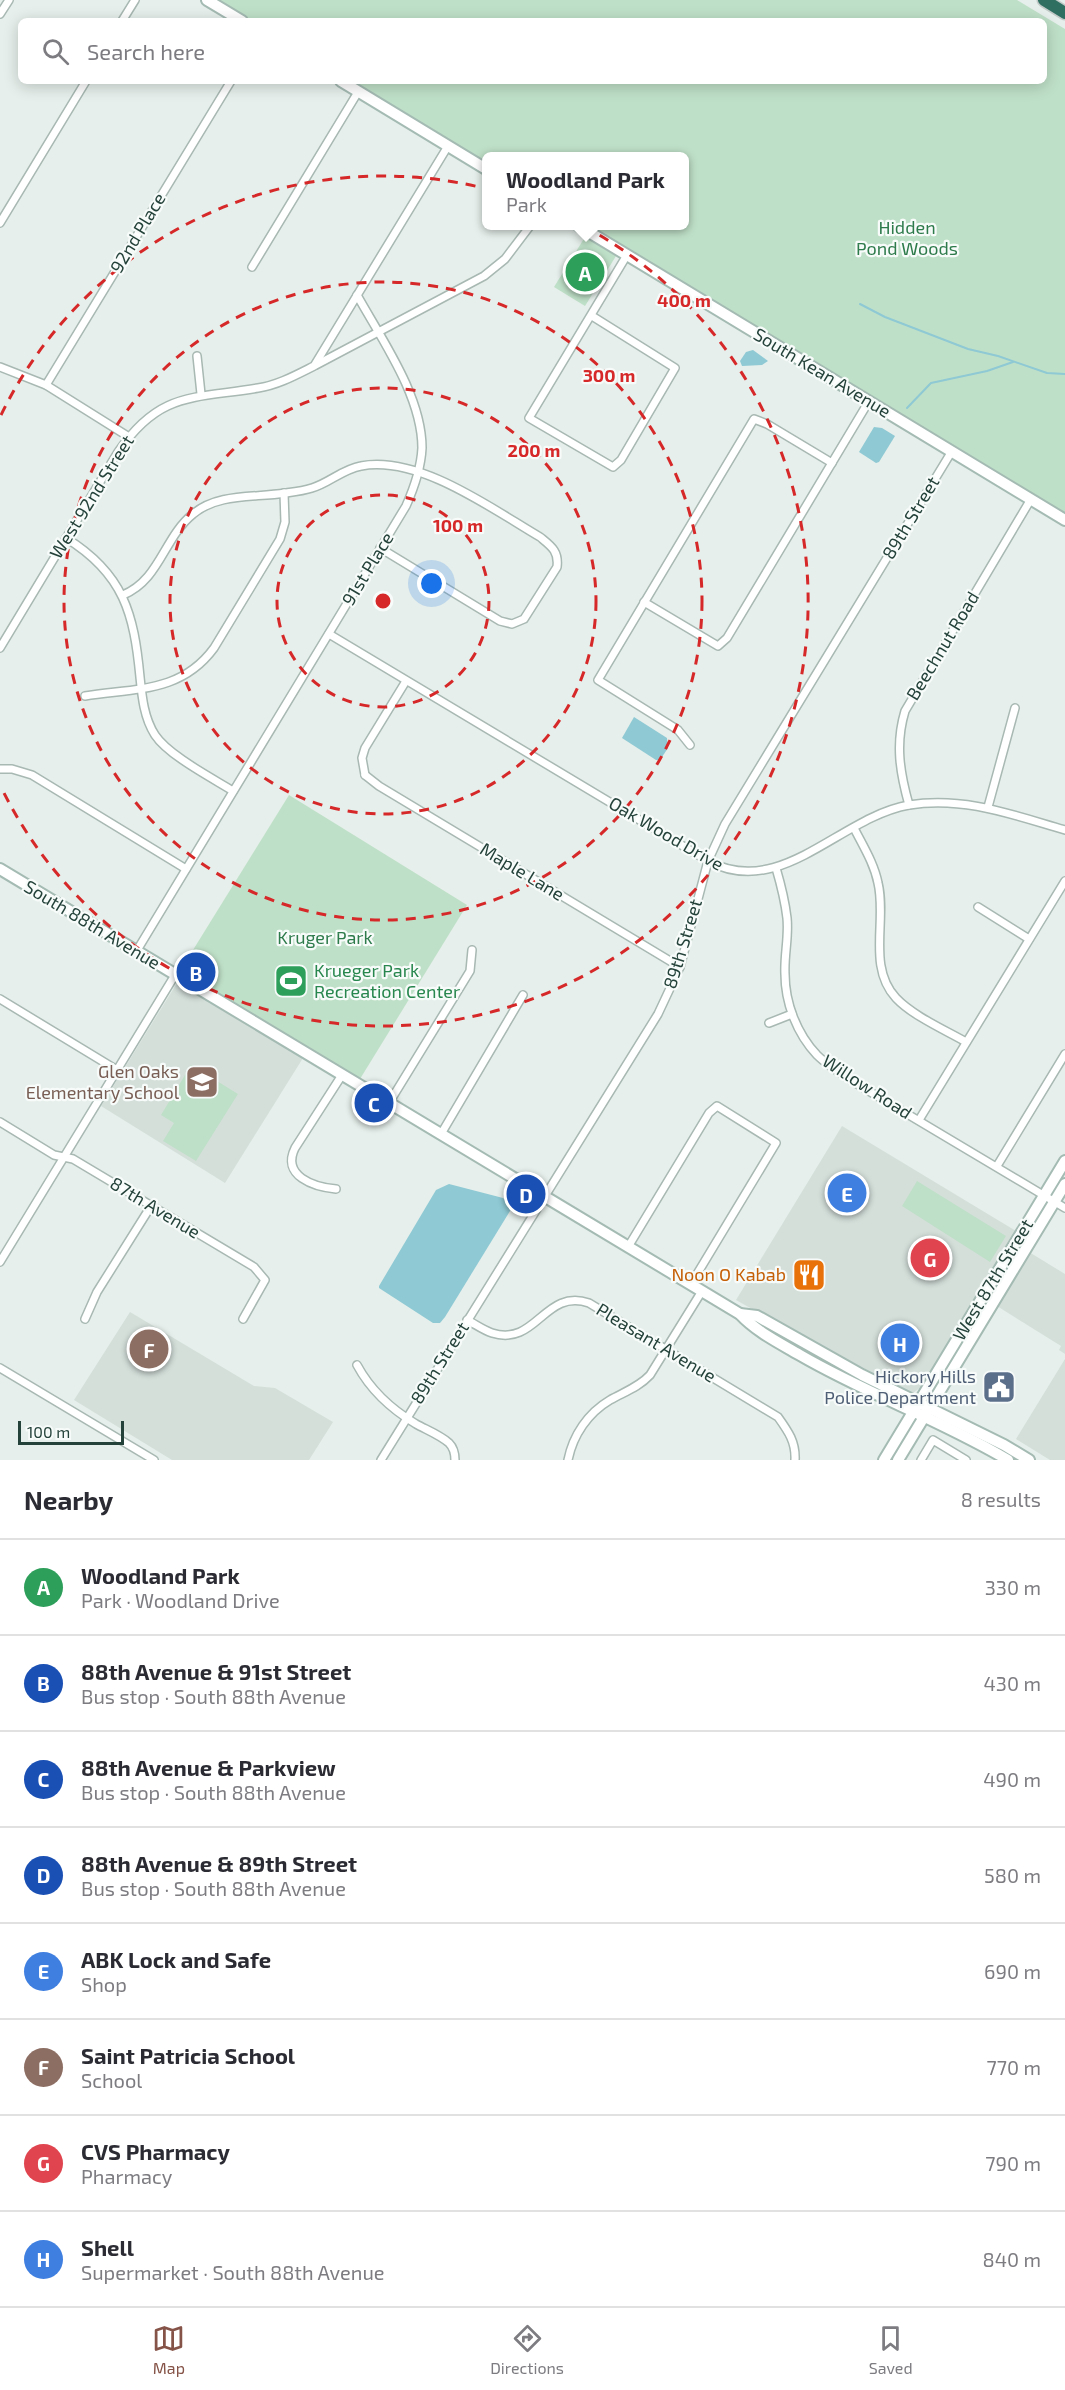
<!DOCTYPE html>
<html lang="en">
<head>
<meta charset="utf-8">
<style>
	body { margin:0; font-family:"Exo 2",sans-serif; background:#f7f7f7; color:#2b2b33 }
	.scale { position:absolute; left:18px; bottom:15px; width:106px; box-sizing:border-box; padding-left:6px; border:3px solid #24423a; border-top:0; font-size:16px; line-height:21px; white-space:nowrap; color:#24423a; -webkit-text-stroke:4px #f7fbf9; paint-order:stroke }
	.you { position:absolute; left:432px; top:584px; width:21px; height:21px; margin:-15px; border:4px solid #fff; border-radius:50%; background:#1a73e8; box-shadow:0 0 0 9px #1a73e833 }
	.badge { display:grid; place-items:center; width:39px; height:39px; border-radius:50%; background:#855347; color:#fff; font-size:20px; font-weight:700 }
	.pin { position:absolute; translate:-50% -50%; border:3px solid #fff; box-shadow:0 2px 6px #0006 }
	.popup { position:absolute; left:482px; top:152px; width:207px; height:78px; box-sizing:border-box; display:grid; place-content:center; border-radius:9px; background:#fff; filter:drop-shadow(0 2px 4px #0005); font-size:20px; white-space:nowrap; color:#7c7c81 }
	.popup b { font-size:22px; color:#2b2b33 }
	.popup::after { content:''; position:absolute; left:50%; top:100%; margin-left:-12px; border:12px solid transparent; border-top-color:#fff }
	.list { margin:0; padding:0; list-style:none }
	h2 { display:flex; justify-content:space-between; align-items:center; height:78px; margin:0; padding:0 24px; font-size:26px }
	h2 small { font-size:20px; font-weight:400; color:#7c7c81 }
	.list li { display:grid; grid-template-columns:39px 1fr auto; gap:18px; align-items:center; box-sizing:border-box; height:96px; padding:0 24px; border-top:2px solid #e1e1e2 }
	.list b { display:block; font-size:22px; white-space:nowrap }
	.list p { margin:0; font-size:20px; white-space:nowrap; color:#7c7c81 }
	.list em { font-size:20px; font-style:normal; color:#7c7c81 }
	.icon { flex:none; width:33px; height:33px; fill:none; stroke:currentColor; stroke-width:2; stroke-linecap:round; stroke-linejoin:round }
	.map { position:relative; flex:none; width:1065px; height:1460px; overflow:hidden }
	.search { position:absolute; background:#fff; box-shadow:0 3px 15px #0003; left:18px; right:18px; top:18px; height:66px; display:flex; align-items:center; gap:15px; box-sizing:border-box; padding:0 21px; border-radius:9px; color:#7c7c81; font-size:22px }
	.sheet { height:846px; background:#fff }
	nav { display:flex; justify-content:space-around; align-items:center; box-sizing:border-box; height:84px; border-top:2px solid #e1e1e2; background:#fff; font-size:16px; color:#7c7c81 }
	nav a { display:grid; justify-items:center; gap:3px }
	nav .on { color:#855347 }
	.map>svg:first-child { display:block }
</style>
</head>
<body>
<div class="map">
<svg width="1065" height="1460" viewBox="0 0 1065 1460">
	<rect width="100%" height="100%" fill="#e6efeb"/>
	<g fill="#d4dfda">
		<polygon points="177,983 303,1058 225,1183 101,1106"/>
		<polygon points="842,1126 1016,1231 925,1384 913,1393 907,1393 855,1367 736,1300"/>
		<polygon points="1029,1252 1065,1274 1065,1354 1059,1350 1061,1346 997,1306"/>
		<polygon points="130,1312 254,1386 275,1388 333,1422 309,1460 172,1460 74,1400"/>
		<polygon points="1065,1359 1065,1460 1050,1460 1016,1439"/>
	</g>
	<g fill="#bfe0c8">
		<polygon points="206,0 1017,0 1065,29 1065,519 581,226 684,226 684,156 486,156 486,168 341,81 1044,81 1044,21 241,21"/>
		<polygon points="585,237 616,256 585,306 554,287"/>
		<polygon points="289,795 467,905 360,1079 180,971"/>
		<polygon points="191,1065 238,1094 196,1161 163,1141 174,1123 161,1115"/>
		<polygon points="917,1181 1006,1236 990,1262 902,1206"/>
	</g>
	<g fill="#8ec9d4">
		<polygon points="753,350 768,361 762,365 742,366 740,361 746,352"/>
		<polygon points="874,427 882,428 895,436 879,462 876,463 859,452"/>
		<polygon points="634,717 667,738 668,748 660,760 656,760 622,738"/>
		<polygon points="449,1184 503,1198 513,1206 445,1317 440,1323 433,1323 379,1288 379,1286 436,1190"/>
	</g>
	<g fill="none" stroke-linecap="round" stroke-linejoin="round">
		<g stroke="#8ec9d4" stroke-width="2">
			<polyline points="860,304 885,317 968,349 998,356 1047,373 1065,374"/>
			<polyline points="907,408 931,383 987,371 1013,362"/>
		</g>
		<defs>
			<g id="street">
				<polyline points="0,14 9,0"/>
				<polyline points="122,21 135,0"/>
				<polyline points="0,223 86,81"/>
				<polyline points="252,267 358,92"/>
				<polyline points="592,316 675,368 621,460 613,467 529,418 627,255"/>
				<polyline points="197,356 201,394"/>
				<polyline points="316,365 484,276 505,259 530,226"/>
				<polyline points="0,367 46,385 129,437"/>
				<polyline points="46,385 231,81"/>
				<path d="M66,538C124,574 134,614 140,677C142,697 144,718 155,735C168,755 212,778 233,791"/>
				<path d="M123,595C160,580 164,537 193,514C218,493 254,498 285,493C293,492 303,491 312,488C329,483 343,469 361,466C419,455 492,509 540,537C551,546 559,551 557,567L524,619L512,624L500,621L380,548"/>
				<polyline points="644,602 718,646 727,638 869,401"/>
				<path d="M329,634L708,861C781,900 840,817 909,805C964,796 1013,815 1065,830"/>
				<path d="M0,648L118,452C160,391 193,399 258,388C278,385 296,375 314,366L448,146"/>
				<path d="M85,696C135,688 181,693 214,648L280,539L285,522L284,493"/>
				<polyline points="690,745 678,730 598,680 754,419 767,424 832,463"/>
				<polyline points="0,769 12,769 32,775 186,869"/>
				<polyline points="365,775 379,786 680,967"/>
				<polyline points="365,775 362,758 365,748 406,681"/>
				<path d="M909,805C900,773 895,744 905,711L1031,499"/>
				<polyline points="988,807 1015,708"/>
				<path d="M854,828C863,846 874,863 878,883C887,920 867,967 896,998C913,1016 945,1030 966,1042"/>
				<path d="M776,868C781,885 785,901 787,918C789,937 784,955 785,974C785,1003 797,1034 817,1055C830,1068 847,1077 862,1087L1065,1208"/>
				<polyline points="978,907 1029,939"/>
				<path d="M136,952L406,506C414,488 421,468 422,448C422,396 382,340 357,295"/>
				<polyline points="0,999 117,1070"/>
				<polyline points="769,1023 792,1014"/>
				<polyline points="389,1103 470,971 472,950"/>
				<polyline points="919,1120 1065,881"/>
				<polyline points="0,1122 54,1155 73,1159 254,1267 265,1280 243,1319"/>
				<polyline points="441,1134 523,995"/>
				<polyline points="997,1166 1065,1054"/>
				<path d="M336,1189C314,1187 281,1176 295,1148L342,1075"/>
				<polyline points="628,1247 709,1113 717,1106 776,1143 691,1284"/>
				<polyline points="0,1262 175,975"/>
				<polyline points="85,1319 97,1292 151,1206"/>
				<path d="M467,1320C475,1324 483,1330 492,1333C537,1347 544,1288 589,1303L778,1417C788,1431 796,1442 795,1460"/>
				<path d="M357,1365C371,1391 391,1409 416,1424C427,1430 440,1435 449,1443C454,1448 455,1453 455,1460"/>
				<polyline points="0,1368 154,1460"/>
				<polyline points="381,1460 658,1014 680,967 708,861 725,824 952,451"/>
				<path d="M568,1460C573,1435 588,1413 610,1400C624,1392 639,1387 650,1375L702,1291"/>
				<polyline points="921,1460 933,1440 966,1460"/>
			</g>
			<g id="secondary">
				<polyline points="207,0 242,21"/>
				<polyline points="341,81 486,169"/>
				<polyline points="579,226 1065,520"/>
				<path d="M0,869L740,1314C757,1332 778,1342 800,1355C867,1394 941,1420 1008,1460"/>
				<polyline points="740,1314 757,1316 862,1375 1004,1445 1029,1460"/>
				<polyline points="884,1460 1065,1161"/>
				<polyline points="898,1460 1065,1184"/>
			</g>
			<polyline id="highway" points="1044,0 1065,13"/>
		</defs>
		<use href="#street" stroke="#a8b8b2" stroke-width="10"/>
		<use href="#secondary" stroke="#a4bbb3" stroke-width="14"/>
		<use href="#highway" stroke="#c2cac8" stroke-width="15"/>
		<use href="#street" stroke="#fff" stroke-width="7"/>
		<use href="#secondary" stroke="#fff" stroke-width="10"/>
		<use href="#highway" stroke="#2f6f62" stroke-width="12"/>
	</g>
	<g fill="none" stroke="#d62828" stroke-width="3" stroke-dasharray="10 8">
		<circle cx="383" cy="601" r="106"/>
		<circle cx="383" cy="601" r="213"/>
		<circle cx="383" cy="601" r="319"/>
		<path d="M1 415A425 425 0 1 1 1 787"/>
	</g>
	<defs>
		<symbol id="stadium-square" viewBox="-11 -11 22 22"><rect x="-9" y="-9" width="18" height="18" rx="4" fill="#2e9e5b" stroke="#f7fbf9"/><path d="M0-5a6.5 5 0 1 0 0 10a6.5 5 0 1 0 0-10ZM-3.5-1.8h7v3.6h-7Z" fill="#fff"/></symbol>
		<symbol id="school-square" viewBox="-11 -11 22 22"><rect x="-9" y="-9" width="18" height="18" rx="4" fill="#8d6e63" stroke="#f7fbf9"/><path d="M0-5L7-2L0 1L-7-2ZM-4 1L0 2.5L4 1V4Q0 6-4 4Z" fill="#fff"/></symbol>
		<symbol id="restaurant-square" viewBox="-11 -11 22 22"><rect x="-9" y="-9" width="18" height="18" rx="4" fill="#e8710a" stroke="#f7fbf9"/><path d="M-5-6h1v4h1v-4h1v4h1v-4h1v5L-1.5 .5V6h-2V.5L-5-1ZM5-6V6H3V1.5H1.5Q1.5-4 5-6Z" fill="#fff"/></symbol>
		<symbol id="civic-square" viewBox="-11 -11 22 22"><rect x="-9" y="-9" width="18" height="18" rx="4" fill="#5c6f8a" stroke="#f7fbf9"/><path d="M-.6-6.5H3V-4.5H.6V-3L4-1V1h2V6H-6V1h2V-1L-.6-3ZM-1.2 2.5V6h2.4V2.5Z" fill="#fff"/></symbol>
	</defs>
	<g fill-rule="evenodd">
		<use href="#stadium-square" x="272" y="962" width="38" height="38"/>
		<use href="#school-square" x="183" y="1063" width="38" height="38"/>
		<use href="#restaurant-square" x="790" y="1256" width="38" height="38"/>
		<use href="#civic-square" x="980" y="1368" width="38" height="38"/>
	</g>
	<g text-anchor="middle" stroke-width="4.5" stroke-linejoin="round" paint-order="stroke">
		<g font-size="18" fill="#2d7a4b" stroke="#f7fbf9">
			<text x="907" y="234">Hidden<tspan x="907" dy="21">Pond Woods</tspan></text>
			<text x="325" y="944">Kruger Park</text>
		</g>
		<g font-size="18" fill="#24423a" stroke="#f7fbf9">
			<text transform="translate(138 233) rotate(-59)" y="6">92nd Place</text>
			<text transform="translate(822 373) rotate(31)" y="6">South Kean Avenue</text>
			<text transform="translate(92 497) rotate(-58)" y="6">West 92nd Street</text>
			<text transform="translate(911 518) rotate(-59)" y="6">89th Street</text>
			<text transform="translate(368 569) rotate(-59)" y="6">91st Place</text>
			<text transform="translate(943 646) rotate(-59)" y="6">Beechnut Road</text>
			<text transform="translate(666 834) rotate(30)" y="6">Oak Wood Drive</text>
			<text transform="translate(522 872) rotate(31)" y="6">Maple Lane</text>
			<text transform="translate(92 925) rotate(31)" y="6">South 88th Avenue</text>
			<text transform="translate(683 944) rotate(-73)" y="6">89th Street</text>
			<text transform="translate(867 1087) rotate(33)" y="6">Willow Road</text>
			<text transform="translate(155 1208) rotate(31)" y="6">87th Avenue</text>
			<text transform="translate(993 1280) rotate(-59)" y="6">West 87th Street</text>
			<text transform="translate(656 1343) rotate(31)" y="6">Pleasant Avenue</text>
			<text transform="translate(440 1363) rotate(-58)" y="6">89th Street</text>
		</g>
		<g font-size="18" fill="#27864d" stroke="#f7fbf9" text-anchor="start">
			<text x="314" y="977">Krueger Park<tspan x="314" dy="21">Recreation Center</tspan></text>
		</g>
		<g font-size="18" fill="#785e54" stroke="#f7fbf9" text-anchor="end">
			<text x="179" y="1078">Glen Oaks<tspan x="179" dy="21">Elementary School</tspan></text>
		</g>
		<g font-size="18" fill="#c56008" stroke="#f7fbf9" text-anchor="end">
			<text x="786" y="1281">Noon O Kabab</text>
		</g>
		<g font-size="18" fill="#4e5e75" stroke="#f7fbf9" text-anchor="end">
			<text x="976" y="1383">Hickory Hills<tspan x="976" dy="21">Police Department</tspan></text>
		</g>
	</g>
	<circle cx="383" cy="601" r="9" fill="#d62828" stroke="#f7fbf9" stroke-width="3"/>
	<g font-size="18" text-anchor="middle" font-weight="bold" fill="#d62828" stroke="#f7fbf9" stroke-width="4.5" stroke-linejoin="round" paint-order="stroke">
		<text x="684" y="307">400 m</text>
		<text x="609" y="382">300 m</text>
		<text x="534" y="457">200 m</text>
		<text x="458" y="532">100 m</text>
	</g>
</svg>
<div class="scale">100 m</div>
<div class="you"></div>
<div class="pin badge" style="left:585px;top:272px;background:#2e9e5b">A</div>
<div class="popup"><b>Woodland Park</b>Park</div>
<div class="pin badge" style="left:196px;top:972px;background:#1a4fb4">B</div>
<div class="pin badge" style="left:374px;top:1103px;background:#1a4fb4">C</div>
<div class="pin badge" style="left:526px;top:1194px;background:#1a4fb4">D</div>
<div class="pin badge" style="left:847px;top:1193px;background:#3f7fe0">E</div>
<div class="pin badge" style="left:149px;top:1349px;background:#8d6e63">F</div>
<div class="pin badge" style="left:930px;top:1258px;background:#e0444e">G</div>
<div class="pin badge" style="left:900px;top:1343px;background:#3f7fe0">H</div>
<div class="search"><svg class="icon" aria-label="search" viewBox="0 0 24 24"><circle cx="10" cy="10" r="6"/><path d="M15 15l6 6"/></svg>Search here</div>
</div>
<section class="sheet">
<h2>Nearby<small>8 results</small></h2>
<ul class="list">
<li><span class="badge" style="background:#2e9e5b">A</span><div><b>Woodland Park</b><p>Park · Woodland Drive</p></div><em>330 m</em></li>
<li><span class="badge" style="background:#1a4fb4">B</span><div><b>88th Avenue &amp; 91st Street</b><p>Bus stop · South 88th Avenue</p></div><em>430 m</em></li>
<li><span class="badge" style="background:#1a4fb4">C</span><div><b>88th Avenue &amp; Parkview</b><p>Bus stop · South 88th Avenue</p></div><em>490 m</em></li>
<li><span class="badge" style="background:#1a4fb4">D</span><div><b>88th Avenue &amp; 89th Street</b><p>Bus stop · South 88th Avenue</p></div><em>580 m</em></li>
<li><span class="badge" style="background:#3f7fe0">E</span><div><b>ABK Lock and Safe</b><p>Shop</p></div><em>690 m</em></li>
<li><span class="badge" style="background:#8d6e63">F</span><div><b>Saint Patricia School</b><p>School</p></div><em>770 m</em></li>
<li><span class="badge" style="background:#e0444e">G</span><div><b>CVS Pharmacy</b><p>Pharmacy</p></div><em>790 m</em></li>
<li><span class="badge" style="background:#3f7fe0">H</span><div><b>Shell</b><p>Supermarket · South 88th Avenue</p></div><em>840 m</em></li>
</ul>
</section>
<nav>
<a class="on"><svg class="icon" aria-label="map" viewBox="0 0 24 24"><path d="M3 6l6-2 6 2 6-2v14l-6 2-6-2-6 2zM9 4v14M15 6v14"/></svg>Map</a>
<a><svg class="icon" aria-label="directions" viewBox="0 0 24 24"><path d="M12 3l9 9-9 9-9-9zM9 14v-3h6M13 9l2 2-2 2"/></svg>Directions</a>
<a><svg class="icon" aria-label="saved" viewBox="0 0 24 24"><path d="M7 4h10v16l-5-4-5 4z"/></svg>Saved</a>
</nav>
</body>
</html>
